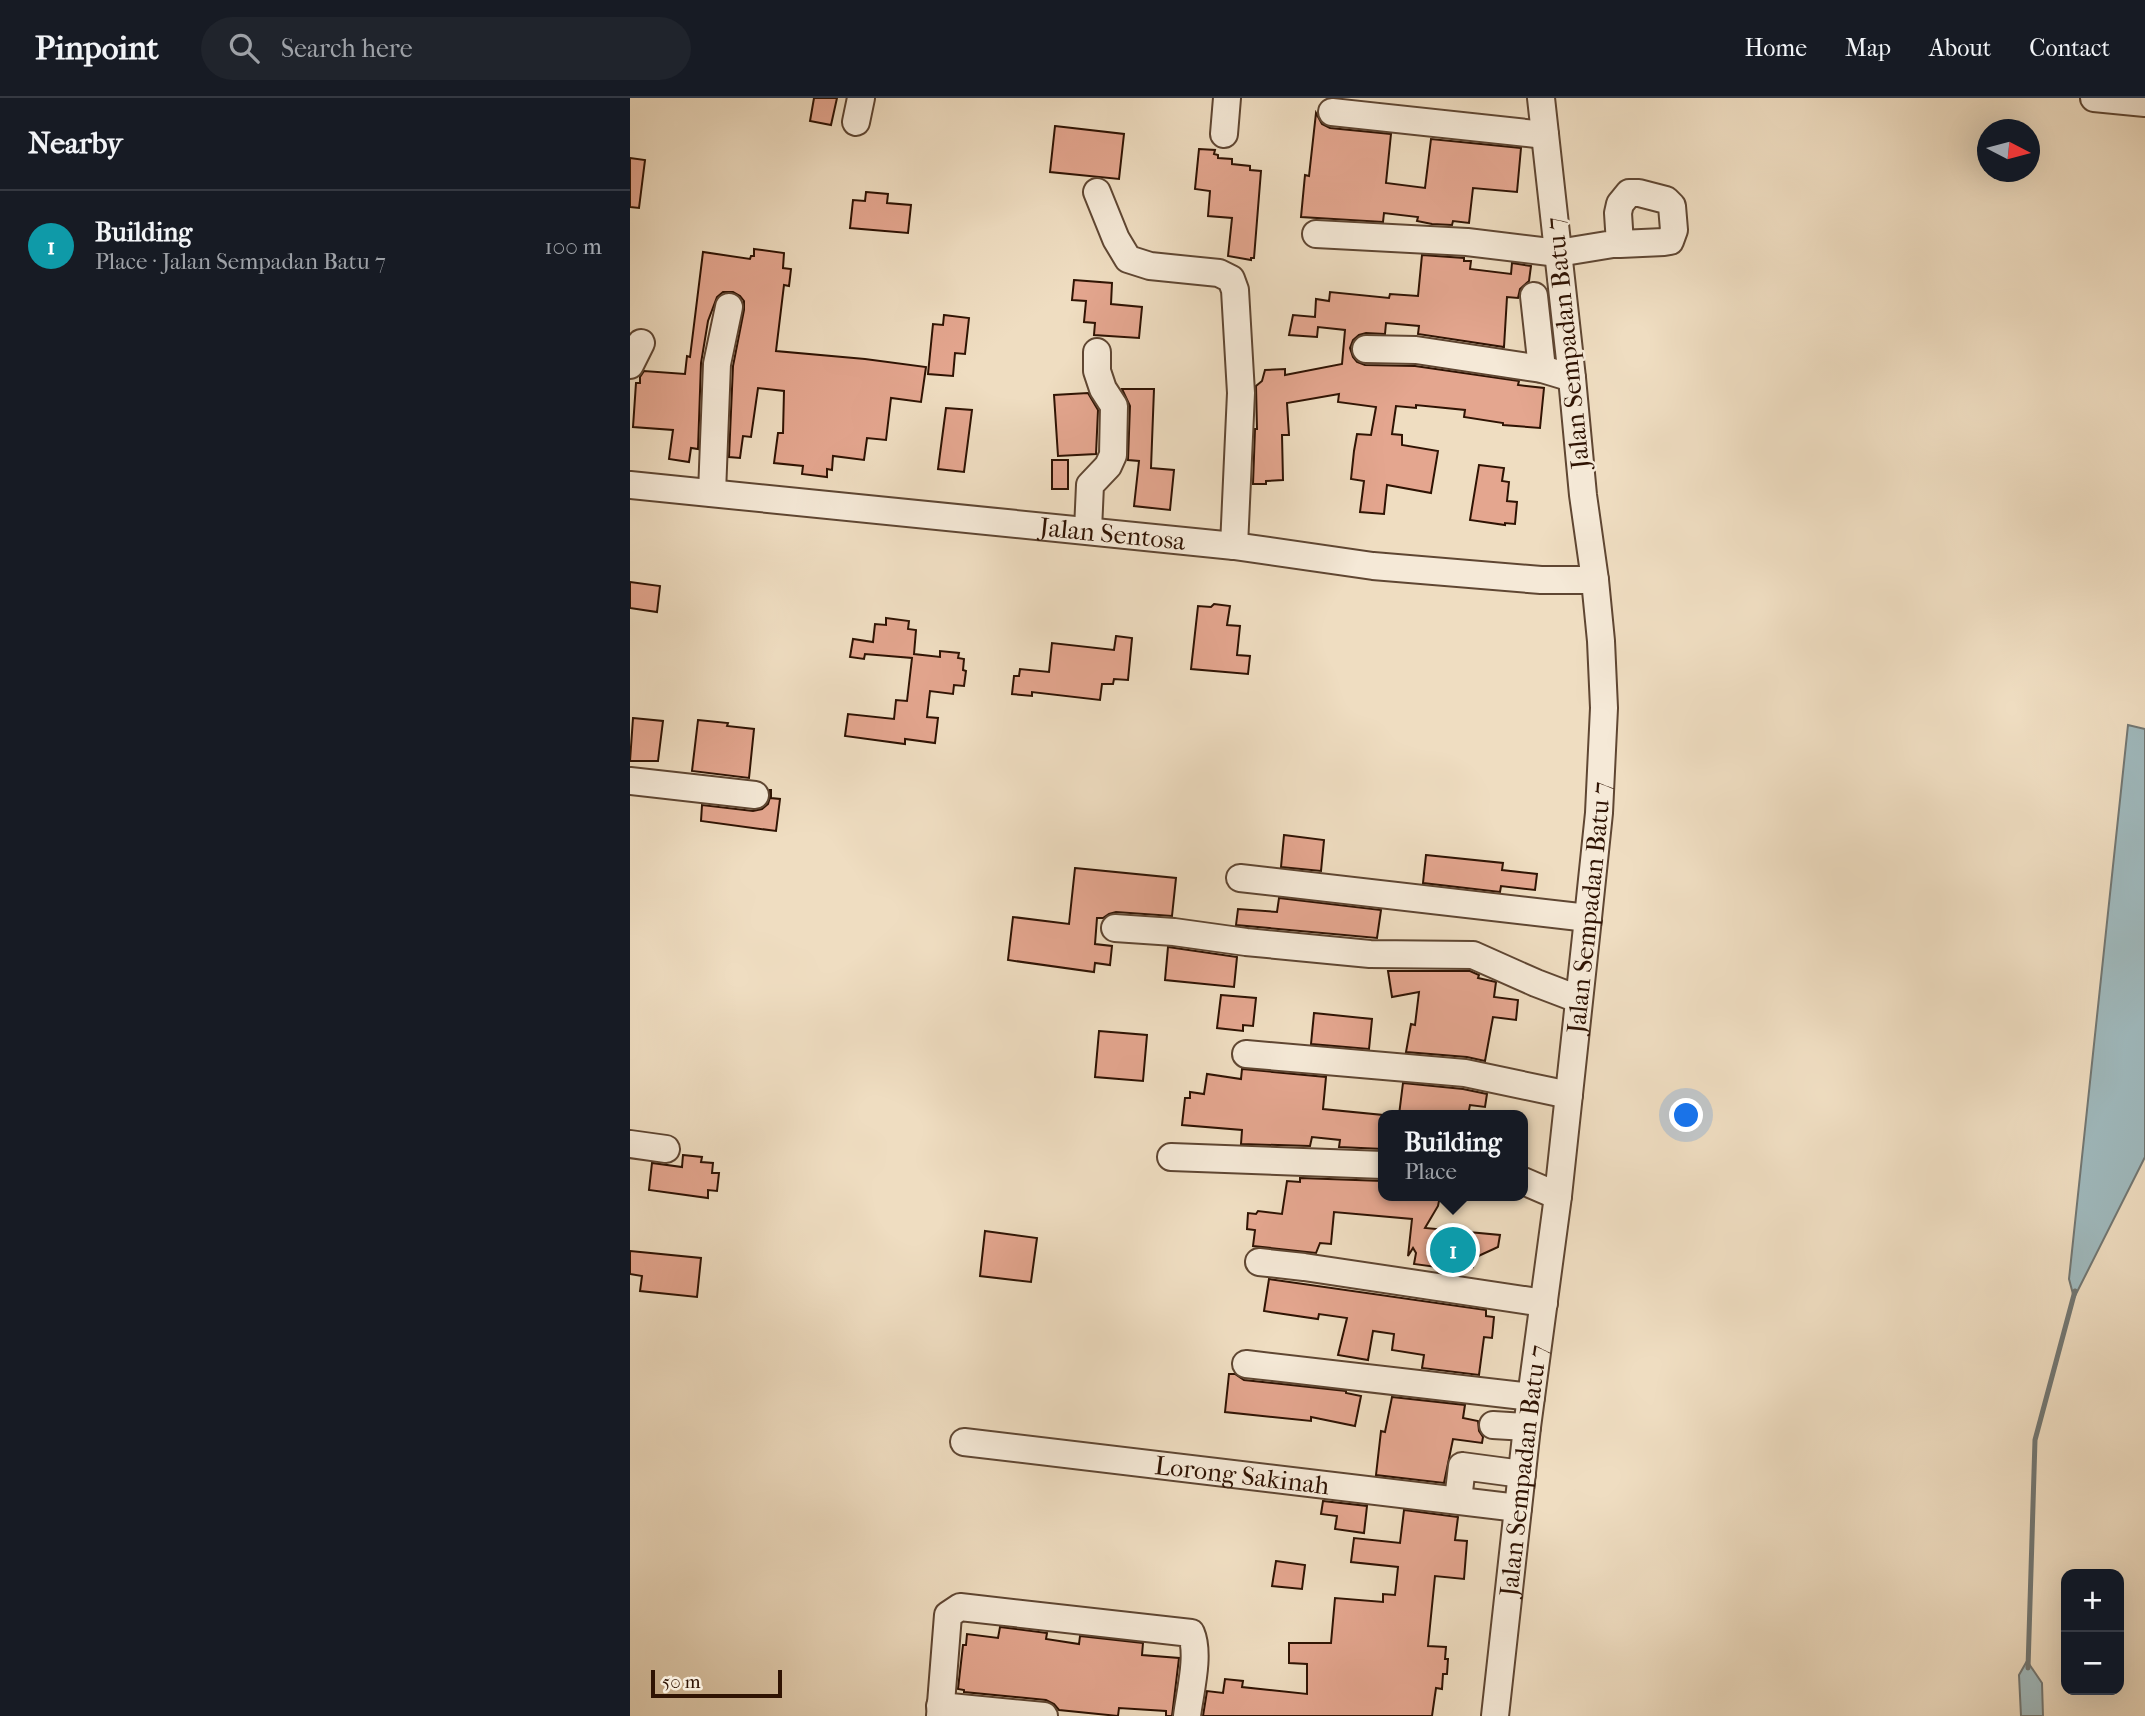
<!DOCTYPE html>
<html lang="en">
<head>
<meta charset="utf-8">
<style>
	body { margin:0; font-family:"IM FELL French Canon",serif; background:#20242c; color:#f1f3f6 }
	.controls { position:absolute; right:21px; bottom:21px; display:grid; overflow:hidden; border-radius:14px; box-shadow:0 7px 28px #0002 }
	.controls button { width:63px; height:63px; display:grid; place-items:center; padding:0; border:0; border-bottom:2px solid #363941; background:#171b24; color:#f1f3f6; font:35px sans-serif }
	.compass { position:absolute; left:1347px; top:21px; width:63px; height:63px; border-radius:50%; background:#171b24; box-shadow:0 7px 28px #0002; rotate:96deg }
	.scale { position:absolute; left:21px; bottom:18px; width:131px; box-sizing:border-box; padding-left:7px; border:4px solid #2f1303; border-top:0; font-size:19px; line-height:24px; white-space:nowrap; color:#2f1303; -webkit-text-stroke:5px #f5e9d7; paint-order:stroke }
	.you { position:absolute; left:1057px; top:1018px; width:24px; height:24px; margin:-18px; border:5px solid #fff; border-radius:50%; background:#1a73e8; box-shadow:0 0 0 10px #1a73e833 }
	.badge { display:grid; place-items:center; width:46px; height:46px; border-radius:50%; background:#1a73e8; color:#fff; font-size:23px; font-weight:700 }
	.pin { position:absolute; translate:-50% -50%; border:4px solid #fff; box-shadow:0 2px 7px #0006 }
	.popup { position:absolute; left:748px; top:1012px; width:150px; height:91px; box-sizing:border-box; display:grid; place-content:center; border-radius:14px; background:#171b24; filter:drop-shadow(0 2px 5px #0005); font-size:23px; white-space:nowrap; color:#9ea1a6 }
	.popup b { font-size:26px; color:#f1f3f6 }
	.popup::after { content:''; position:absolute; left:50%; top:100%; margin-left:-14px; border:14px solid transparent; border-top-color:#171b24 }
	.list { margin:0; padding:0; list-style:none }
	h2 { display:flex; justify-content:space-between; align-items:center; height:91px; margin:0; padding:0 28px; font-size:30px }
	h2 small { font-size:23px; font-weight:400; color:#9ea1a6 }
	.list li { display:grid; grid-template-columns:46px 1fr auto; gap:21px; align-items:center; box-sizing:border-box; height:112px; padding:0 28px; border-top:2px solid #363941 }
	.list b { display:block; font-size:26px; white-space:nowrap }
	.list p { margin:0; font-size:23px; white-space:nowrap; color:#9ea1a6 }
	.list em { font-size:23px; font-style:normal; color:#9ea1a6 }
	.icon { flex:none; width:38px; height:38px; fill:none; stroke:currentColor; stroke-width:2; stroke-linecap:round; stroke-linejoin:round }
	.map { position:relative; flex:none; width:1515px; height:1618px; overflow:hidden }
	header { display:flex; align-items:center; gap:42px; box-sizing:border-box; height:98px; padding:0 35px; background:#171b24; border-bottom:2px solid #363941 }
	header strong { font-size:33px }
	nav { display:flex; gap:38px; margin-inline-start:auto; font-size:24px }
	.search { width:490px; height:63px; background:#20242c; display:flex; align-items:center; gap:18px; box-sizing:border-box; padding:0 24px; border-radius:38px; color:#9ea1a6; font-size:26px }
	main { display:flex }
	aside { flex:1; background:#171b24 }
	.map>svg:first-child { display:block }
</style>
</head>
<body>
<header>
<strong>Pinpoint</strong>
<div class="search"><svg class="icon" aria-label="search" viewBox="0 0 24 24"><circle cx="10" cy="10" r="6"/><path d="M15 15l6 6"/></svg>Search here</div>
<nav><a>Home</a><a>Map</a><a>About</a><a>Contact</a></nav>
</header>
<main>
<aside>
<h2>Nearby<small></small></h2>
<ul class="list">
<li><span class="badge" style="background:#0f9aa8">1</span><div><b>Building</b><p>Place · Jalan Sempadan Batu 7</p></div><em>100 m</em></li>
</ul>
</aside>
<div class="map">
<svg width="1515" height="1618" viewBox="0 0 1515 1618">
	<rect width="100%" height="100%" fill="#efddc1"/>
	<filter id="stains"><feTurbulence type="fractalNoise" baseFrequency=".00286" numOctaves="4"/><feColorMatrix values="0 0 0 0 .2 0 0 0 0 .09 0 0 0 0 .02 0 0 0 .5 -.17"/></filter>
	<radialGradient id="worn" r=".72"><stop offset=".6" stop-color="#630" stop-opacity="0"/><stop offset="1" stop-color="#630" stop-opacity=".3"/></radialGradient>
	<g fill="#9fb9bd" stroke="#727773" stroke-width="2">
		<polygon points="1498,627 1515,631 1515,1059 1444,1200 1439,1181"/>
		<polygon points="1397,1563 1412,1585 1413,1618 1391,1618 1389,1577"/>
	</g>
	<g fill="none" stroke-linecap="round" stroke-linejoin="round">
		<polyline stroke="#727773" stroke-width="5" points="1398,1570 1405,1342 1445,1193"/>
	</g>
	<g fill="#e4a68f" stroke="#2f1303" stroke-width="2">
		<polygon points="184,0 207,0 201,27 180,23"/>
		<polygon points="686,15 692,26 700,30 761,36 756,85 795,90 801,41 891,50 887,94 843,90 839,125 823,123 822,127 802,126 787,123 788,119 754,115 753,124 671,119 675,77 679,78"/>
		<polygon points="425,28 494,36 489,81 420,74"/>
		<polygon points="569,51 585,52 584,56 588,57 588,60 602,61 602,66 620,68 620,72 631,73 624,160 621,160 621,162 598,158 602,120 578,118 580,93 565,91"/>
		<polygon points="0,60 15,62 9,110 0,109"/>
		<polygon points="236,94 258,96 257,105 281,107 278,135 220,130 223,102 235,103"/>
		<polygon points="124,151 154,155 153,170 161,171 159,188 154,187 146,253 235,261 296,269 291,304 261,300 256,342 237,340 234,362 203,358 202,372 197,371 197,379 172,376 173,368 144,365 148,335 153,335 154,293 128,290 121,339 113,338 110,360 99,359 103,268 114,212 114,203 110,198 103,194 93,194 87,199 78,223 71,265 68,351 61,350 59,364 39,361 43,332 3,329 6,285 10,285 10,279 14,273 55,276 57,258 60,259 73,154 120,161 121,158 124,158"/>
		<polygon points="792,157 834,160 834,163 841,163 840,171 881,176 882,165 901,168 899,183 890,191 888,200 877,199 874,249 788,236 789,228 756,225 755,236 736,235 729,237 723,242 720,250 723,259 727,264 735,267 785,268 889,283 888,287 914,290 910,330 873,327 873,325 834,319 835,312 786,307 786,310 766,308 762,336 772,337 772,347 808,353 801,395 757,387 754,416 730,414 734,383 721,381 724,353 727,336 741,337 746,309 708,304 709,296 657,305 659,337 652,337 653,382 636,383 636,386 623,386 625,331 627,331 626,288 632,283 635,272 655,271 655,277 712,266 715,232 688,229 687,239 659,237 663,217 685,219 686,201 699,203 700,194 759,200 760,196 788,198"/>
		<polygon points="444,182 482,185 481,206 512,209 509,240 464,237 465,225 454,224 456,203 442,202"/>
		<polygon points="314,217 339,220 335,256 325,255 323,278 298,276 303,226 313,227"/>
		<polygon points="492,291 524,291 521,370 544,372 540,412 504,408 509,363 498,362 500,308"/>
		<polygon points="458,295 468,312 466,356 428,358 424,297"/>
		<polygon points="316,310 342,312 334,374 308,371"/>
		<rect x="422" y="362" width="16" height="29"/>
		<polygon points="849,367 874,370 872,383 879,384 877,403 887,404 885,426 875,425 875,427 840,422"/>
		<polygon points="0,484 30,488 27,514 0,510"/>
		<polygon points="584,506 600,508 597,527 610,528 607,557 620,558 618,576 561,571 568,508 581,509"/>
		<polygon points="256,520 279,523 278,531 286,532 284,556 310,559 310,553 329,555 328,560 334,561 333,572 336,573 334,588 324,587 323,596 300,593 297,619 308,620 305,645 275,641 275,646 215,638 218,616 264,621 266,602 277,603 282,560 235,556 234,561 220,559 223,541 243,544 245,526 256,527"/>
		<polygon points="486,538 502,540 498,582 484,581 483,586 472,586 470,602 402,594 402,598 382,596 384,578 389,578 390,571 419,574 422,545 484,552"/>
		<polygon points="3,620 33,623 28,663 0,663"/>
		<polygon points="68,622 98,625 97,628 124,631 119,680 62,673"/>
		<polygon points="140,692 141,692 141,700 150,701 146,733 71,723 72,707 123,713 132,711 138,706 140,699"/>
		<polygon points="654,737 694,742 691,773 651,769"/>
		<polygon points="796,757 873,765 872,772 907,776 905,792 871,788 870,794 793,785"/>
		<polygon points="445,770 546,780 542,818 486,814 479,816 473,820 467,820 465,846 482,848 480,867 465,865 464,874 378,862 383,819 439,826"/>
		<polygon points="649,800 751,812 747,840 606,827 608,811 647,814"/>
		<polygon points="538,849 607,859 604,889 535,882"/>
		<polygon points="758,873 840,873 849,877 848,880 866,884 864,899 888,902 886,922 863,919 855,963 837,959 776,954 781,926 785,927 789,894 762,899"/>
		<polygon points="591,897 626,900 623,928 613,927 613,933 587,930"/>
		<polygon points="684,915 742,921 739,951 681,946"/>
		<polygon points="469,933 517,937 513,983 465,979"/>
		<polygon points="612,971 696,979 693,1011 753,1017 753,1051 709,1049 710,1042 682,1039 680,1048 611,1046 612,1032 552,1027 555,1000 560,1000 560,994 574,996 577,976 611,981"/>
		<polygon points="773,985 833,991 857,996 855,1009 840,1007 838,1017 769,1017"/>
		<polygon points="53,1057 72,1059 71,1064 83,1065 82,1075 89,1075 87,1093 78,1092 78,1100 19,1092 22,1065 52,1069"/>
		<polygon points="670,1080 753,1083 753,1098 810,1098 808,1108 795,1130 870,1137 868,1149 844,1160 843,1169 822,1166 821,1171 784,1166 786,1155 783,1150 778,1158 782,1121 704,1114 701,1146 690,1145 686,1155 623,1148 625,1132 617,1131 618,1115 626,1116 628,1113 652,1116 657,1083 670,1084"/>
		<polygon points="355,1133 407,1140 401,1184 350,1178"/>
		<polygon points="0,1153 71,1160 67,1199 10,1193 12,1178 0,1176"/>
		<polygon points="639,1181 856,1212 856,1218 864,1219 862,1240 854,1239 849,1277 792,1270 794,1257 762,1252 764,1236 743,1233 738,1262 708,1257 717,1220 689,1216 688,1221 634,1213"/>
		<polygon points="599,1276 605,1276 614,1282 716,1293 716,1295 731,1298 725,1328 681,1319 681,1323 595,1314"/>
		<polygon points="762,1299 835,1307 833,1320 848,1323 849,1333 853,1339 852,1345 823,1341 814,1385 746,1377 751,1333 755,1334"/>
		<polygon points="693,1403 737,1408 734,1435 705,1431 707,1418 691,1416"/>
		<polygon points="774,1412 828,1419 825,1442 837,1443 834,1481 805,1478 798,1548 816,1549 815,1561 818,1561 817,1576 813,1576 812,1591 806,1590 802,1618 573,1618 577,1593 593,1595 595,1581 613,1583 612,1589 677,1596 677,1566 659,1565 659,1545 701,1545 705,1500 753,1504 753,1496 765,1497 768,1469 721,1464 724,1440 770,1445"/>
		<polygon points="646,1463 675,1467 672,1491 642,1488"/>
		<polygon points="370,1529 417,1535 416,1541 449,1546 450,1538 513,1545 512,1557 549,1560 542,1618 536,1618 536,1613 489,1610 488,1618 429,1612 424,1606 416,1602 334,1594 334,1592 328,1591 333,1547 336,1547 337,1536 368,1540"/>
	</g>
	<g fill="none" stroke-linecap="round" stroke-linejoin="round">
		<defs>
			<g id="minor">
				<polyline points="1464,0 1515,5"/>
				<polyline points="702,14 915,37"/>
				<polyline points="226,24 231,0"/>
				<polyline points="594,36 597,0"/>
				<polyline points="467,94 486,141 498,161 520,168 589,175 601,181 605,192 611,295 604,448"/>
				<polyline points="686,136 837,144 928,155 983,146 990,146 1034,144 1040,143 1044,132 1042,108 1036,102 1009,95 999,95 990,106 988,115 990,146"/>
				<polyline points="904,198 912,271"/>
				<polyline points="736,251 786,252 912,271 942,280"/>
				<polyline points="0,267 11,245"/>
				<path id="s1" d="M0,387L604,448L743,468L911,482H965"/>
				<polyline points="82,395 87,266 99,209"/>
				<polyline points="458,432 460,387 478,368 483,357 484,308 473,291 467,273 467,254"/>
				<polyline points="0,683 125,697"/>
				<polyline points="610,780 958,820"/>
				<polyline points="485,830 544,834 616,844 740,856 843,857 906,885 948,901"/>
				<polyline points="616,956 835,975 939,997"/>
				<polyline points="0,1046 36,1051"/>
				<polyline points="541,1059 753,1067"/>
				<polyline points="893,1083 928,1098"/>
				<polyline points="629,1164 674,1169 914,1205"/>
				<polyline points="616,1266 901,1299"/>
				<polyline points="863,1327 897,1329"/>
				<path id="s2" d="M334,1344L888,1410"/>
				<polyline points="828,1402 832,1368 892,1376"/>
				<polyline points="310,1608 414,1618"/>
				<path d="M310,1618L318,1517L330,1509L561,1535C570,1556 560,1594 557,1618"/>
				<path id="s3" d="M865,1618L897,1329L928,1098L958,820L969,715L974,610L971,543L965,482L953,397L942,280L911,0"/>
			</g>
		</defs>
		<use href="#minor" stroke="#5f4632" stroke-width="30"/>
		<use href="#minor" stroke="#f5e9d7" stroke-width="26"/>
	</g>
	<g text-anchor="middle" stroke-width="5" stroke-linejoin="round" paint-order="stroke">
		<g font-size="26" fill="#2f1303" stroke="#f5e9d7">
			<text transform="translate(937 245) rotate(-96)" y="9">Jalan Sempadan Batu 7</text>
			<text dy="9" stroke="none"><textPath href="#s1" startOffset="485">Jalan Sentosa</textPath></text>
			<text dy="9" stroke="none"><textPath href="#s3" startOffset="814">Jalan Sempadan Batu 7</textPath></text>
			<text dy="9" stroke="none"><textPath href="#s3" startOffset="247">Jalan Sempadan Batu 7</textPath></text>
			<text dy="9" stroke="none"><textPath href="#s2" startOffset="280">Lorong Sakinah</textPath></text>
		</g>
	</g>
	<rect width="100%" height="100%" filter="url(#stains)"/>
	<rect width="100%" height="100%" fill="url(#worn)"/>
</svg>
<div class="controls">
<button>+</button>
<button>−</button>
</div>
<svg class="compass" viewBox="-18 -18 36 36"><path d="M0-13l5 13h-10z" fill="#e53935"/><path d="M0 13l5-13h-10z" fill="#9ea1a6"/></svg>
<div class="scale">50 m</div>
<div class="you"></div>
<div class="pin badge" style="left:823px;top:1152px;background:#0f9aa8">1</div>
<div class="popup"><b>Building</b>Place</div>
</div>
</main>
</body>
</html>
